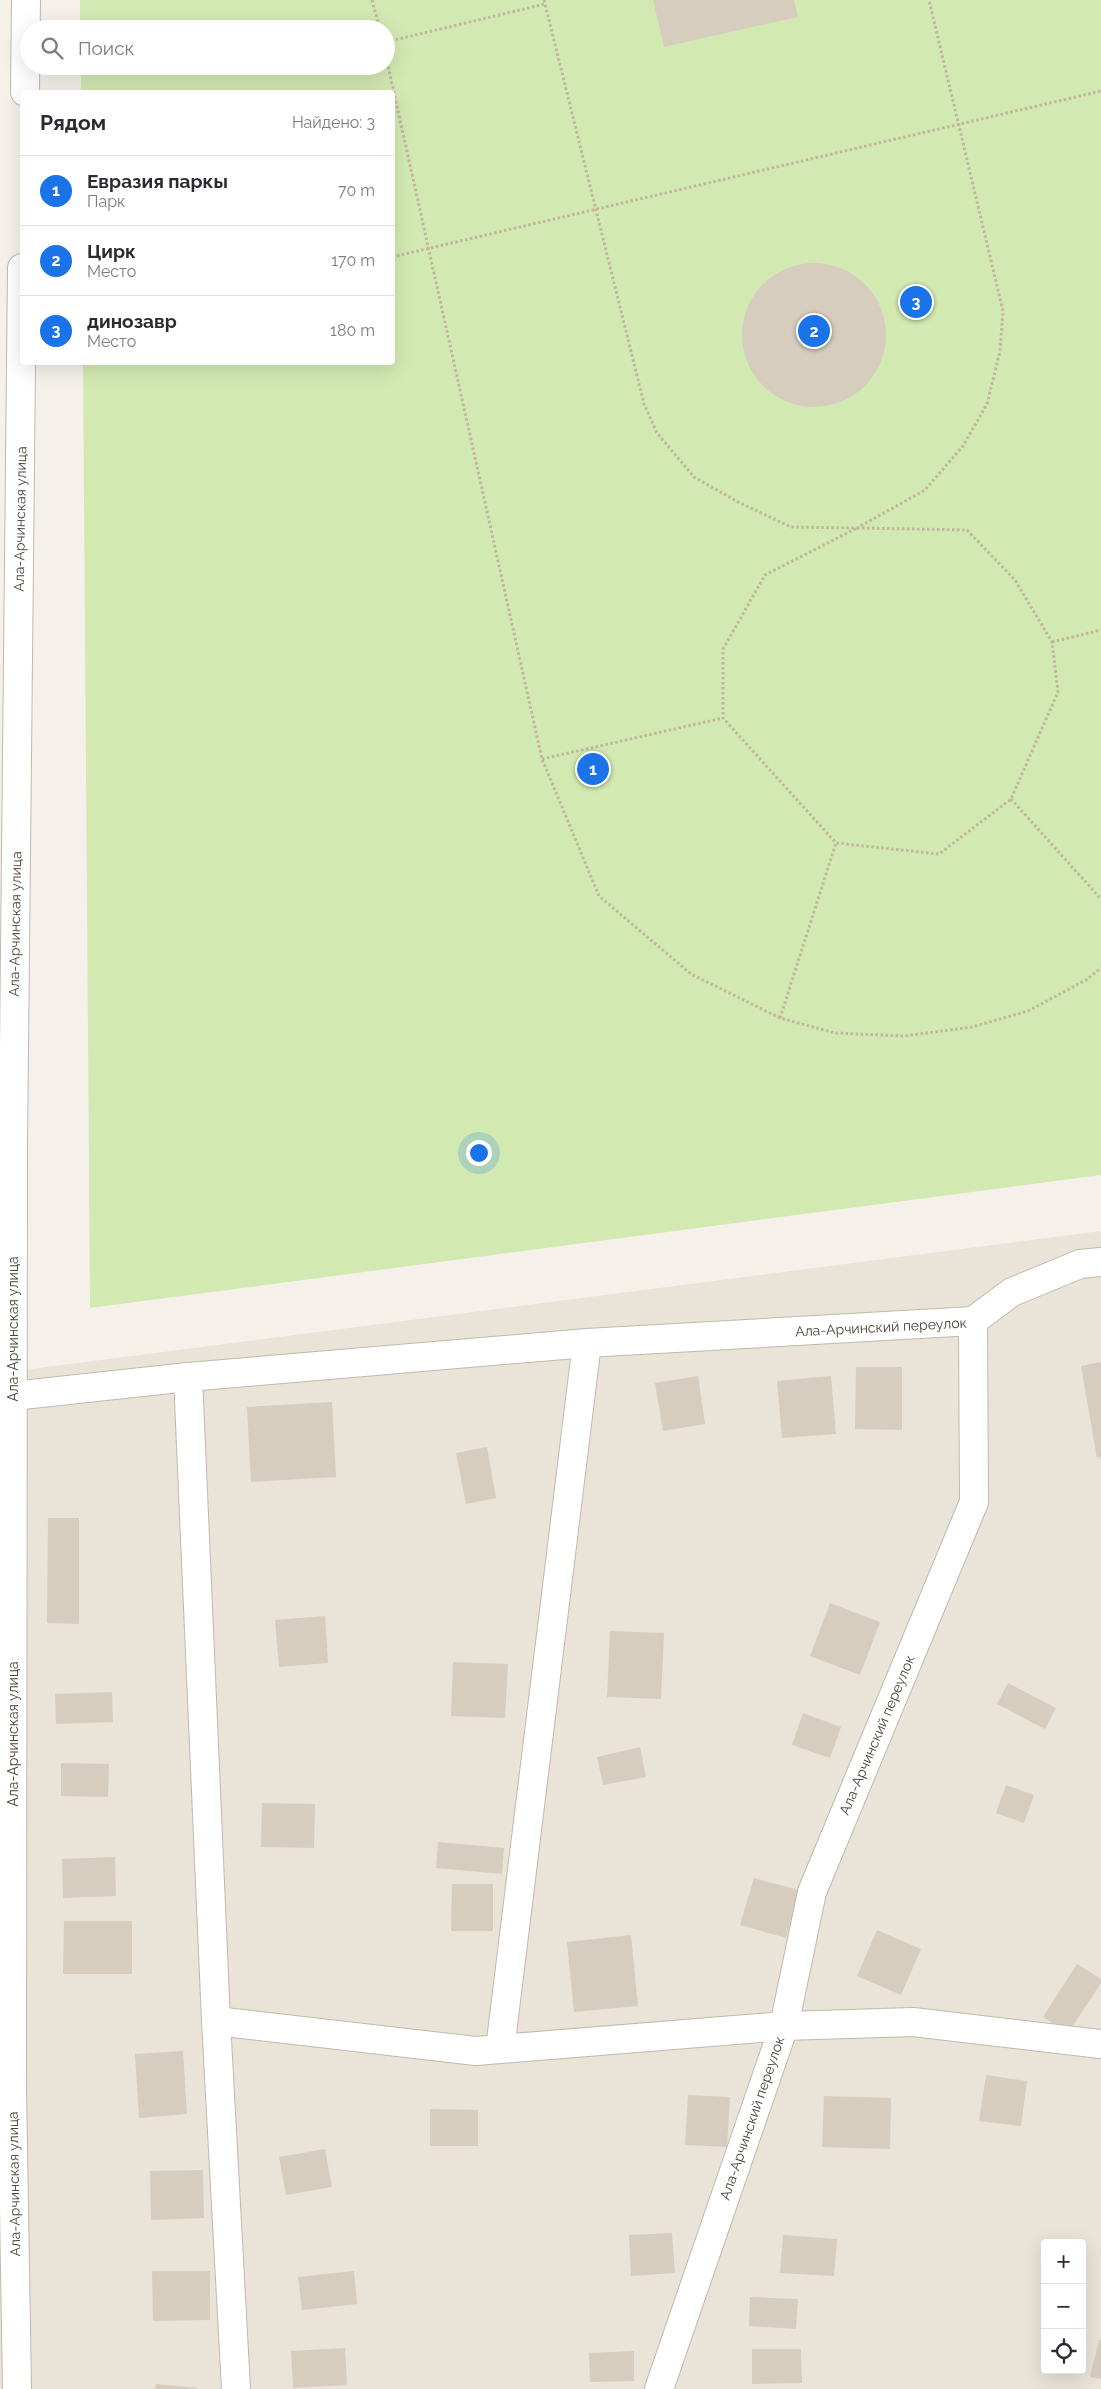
<!DOCTYPE html>
<html lang="ru">
<head>
<meta charset="utf-8">
<style>
	body { margin:0; font-family:Raleway,sans-serif; background:#f7f7f7; color:#2b2b33 }
	.controls { position:absolute; right:15px; bottom:15px; display:grid; overflow:hidden; border-radius:5px; box-shadow:0 5px 20px #0002 }
	.controls button { width:45px; height:45px; display:grid; place-items:center; padding:0; border:0; border-bottom:1px solid #e1e1e2; background:#fff; color:#2b2b33; font:25px sans-serif }
	.you { position:absolute; left:478px; top:1152px; width:18px; height:18px; margin:-12px; border:4px solid #fff; border-radius:50%; background:#1a73e8; box-shadow:0 0 0 8px #1a73e833 }
	.badge { display:grid; place-items:center; width:32px; height:32px; border-radius:50%; background:#1a73e8; color:#fff; font-size:16px; font-weight:700 }
	.pin { position:absolute; translate:-50% -50%; border:2px solid #fff; box-shadow:0 1px 5px #0006 }
	.list { margin:0; padding:0; list-style:none }
	h2 { display:flex; justify-content:space-between; align-items:center; height:65px; margin:0; padding:0 20px; font-size:21px }
	h2 small { font-size:16px; font-weight:400; color:#7c7c81 }
	.list li { display:grid; grid-template-columns:32px 1fr auto; gap:15px; align-items:center; box-sizing:border-box; height:70px; padding:0 20px; border-top:1px solid #e1e1e2 }
	.list b { display:block; font-size:19px; white-space:nowrap }
	.list p { margin:0; font-size:16px; white-space:nowrap; color:#7c7c81 }
	.list em { font-size:16px; font-style:normal; color:#7c7c81 }
	.icon { flex:none; width:28px; height:28px; fill:none; stroke:currentColor; stroke-width:2; stroke-linecap:round; stroke-linejoin:round }
	.map { position:relative; flex:none; width:1101px; height:2389px; overflow:hidden }
	.search { position:absolute; background:#fff; box-shadow:0 5px 20px #0002; left:20px; top:20px; width:375px; height:55px; display:flex; align-items:center; gap:12px; box-sizing:border-box; padding:0 18px; border-radius:28px; color:#7c7c81; font-size:19px }
	.panel { position:absolute; background:#fff; box-shadow:0 5px 20px #0002; left:20px; top:90px; width:375px; height:275px; border-radius:5px }
	.map>svg:first-child { display:block }
</style>
</head>
<body>
<div class="map">
<svg width="1101" height="2389" viewBox="0 0 1101 2389">
	<rect width="100%" height="100%" fill="#f5f1ea"/>
	<path fill="#e9e3d8" fill-rule="evenodd" d="M1101,1231V2389H0V1373ZM1045,2243H1082V2370H1045Z"/>
	<polygon fill="#d2eab2" points="80,0 1101,0 1101,1175 90,1308 83,363 392,362 392,92 81,92 81,66 386,66 386,29 80,29"/>
	<g fill="#d7cdbf">
		<polygon points="653,0 794,0 798,17 664,47"/>
		<circle cx="814" cy="335" r="72"/>
		<polygon points="1101,1362 1101,1457 1097,1458 1081,1366"/>
		<polygon points="856,1367 902,1367 902,1430 855,1429"/>
		<polygon points="698,1376 705,1424 663,1431 655,1383"/>
		<polygon points="831,1376 836,1434 782,1438 777,1381"/>
		<polygon points="332,1402 336,1477 251,1482 247,1407"/>
		<polygon points="487,1447 496,1498 466,1504 456,1453"/>
		<polygon points="48,1518 79,1518 79,1624 47,1623"/>
		<polygon points="830,1603 880,1622 860,1675 810,1656"/>
		<polygon points="325,1616 328,1663 279,1667 275,1620"/>
		<polygon points="610,1631 664,1633 661,1699 607,1697"/>
		<polygon points="453,1662 508,1664 505,1718 451,1716"/>
		<polygon points="1008,1683 1056,1708 1045,1729 997,1704"/>
		<polygon points="112,1692 113,1722 56,1724 55,1694"/>
		<polygon points="803,1713 841,1727 830,1758 792,1745"/>
		<polygon points="640,1747 646,1777 603,1785 597,1757"/>
		<polygon points="61,1763 109,1764 108,1797 61,1796"/>
		<polygon points="1006,1785 1034,1795 1024,1823 996,1813"/>
		<polygon points="262,1803 315,1804 314,1848 261,1847"/>
		<polygon points="438,1842 504,1848 502,1874 436,1868"/>
		<polygon points="115,1857 116,1896 63,1898 62,1859"/>
		<polygon points="754,1878 799,1890 786,1938 740,1925"/>
		<polygon points="452,1884 493,1884 493,1931 451,1931"/>
		<polygon points="64,1921 132,1921 132,1974 63,1974"/>
		<polygon points="877,1930 921,1949 901,1995 857,1976"/>
		<polygon points="631,1935 638,2006 574,2012 567,1942"/>
		<polygon points="1077,1964 1101,1979 1101,1983 1068,2033 1043,2017"/>
		<polygon points="183,2051 187,2114 139,2118 135,2054"/>
		<polygon points="986,2075 1027,2081 1021,2126 979,2121"/>
		<polygon points="688,2095 730,2097 727,2147 685,2145"/>
		<polygon points="824,2096 891,2098 890,2149 822,2147"/>
		<polygon points="430,2109 478,2110 478,2146 430,2146"/>
		<polygon points="325,2149 332,2187 286,2195 279,2157"/>
		<polygon points="203,2170 204,2218 151,2220 150,2171"/>
		<polygon points="672,2233 675,2273 631,2276 629,2235"/>
		<polygon points="783,2235 837,2239 834,2276 780,2273"/>
		<polygon points="152,2271 210,2271 210,2320 153,2321"/>
		<polygon points="354,2271 357,2304 302,2310 298,2277"/>
		<polygon points="750,2297 798,2299 796,2329 749,2326"/>
		<polygon points="1099,2340 1101,2340 1101,2379 1090,2377"/>
		<polygon points="345,2348 347,2385 293,2388 291,2351"/>
		<polygon points="752,2349 801,2349 802,2383 752,2384"/>
		<polygon points="634,2351 634,2381 590,2382 589,2353"/>
		<polygon points="156,2384 197,2388 197,2389 155,2389"/>
	</g>
	<g fill="none" stroke-linecap="round" stroke-linejoin="round">
		<defs>
			<g id="minor">
				<polyline points="25,92 26,0"/>
				<polyline points="973,1321 1012,1292 1080,1264 1101,1262"/>
				<polyline points="188,1377 216,2021 236,2389"/>
				<polyline points="13,1396 188,1377 587,1343"/>
				<polyline points="216,2021 476,2051 784,2026 913,2022 1101,2044"/>
				<polyline points="500,2049 587,1343 973,1321 974,1502 812,1892 784,2026 659,2389"/>
				<polyline points="17,2389 12,2087 13,1147 22,268"/>
			</g>
		</defs>
		<use href="#minor" stroke="#c1b9ac" stroke-width="30"/>
		<g stroke="#c3b59d" stroke-width="3" stroke-dasharray="2.5 2.5" stroke-linecap="butt">
			<polyline points="372,0 380,29"/>
			<polyline points="544,0 644,404 657,433 694,477 738,502 791,527 857,528 925,490 963,446 987,404 1000,351 1003,311 929,0"/>
			<polyline points="386,42 545,4"/>
			<polyline points="386,57 542,759 599,896 691,974 780,1018 835,1033 904,1036 972,1027 1028,1011 1086,980 1101,968"/>
			<polyline points="392,257 1101,91"/>
			<polygon points="857,528 967,530 1015,580 1052,642 1058,692 1011,799 939,854 836,843 723,718 723,649 765,575"/>
			<polyline points="1052,642 1101,630"/>
			<polyline points="542,759 723,718"/>
			<polyline points="1011,799 1101,899"/>
			<polyline points="780,1018 836,843"/>
		</g>
		<use href="#minor" stroke="#fff" stroke-width="28"/>
	</g>
	<g text-anchor="middle" stroke-width="4" stroke-linejoin="round" paint-order="stroke">
		<g font-size="14" fill="#494237" stroke="#fff">
			<text transform="translate(20 519) rotate(-89)" y="5">Ала-Арчинская улица</text>
			<text transform="translate(15 924) rotate(-89)" y="5">Ала-Арчинская улица</text>
			<text transform="translate(881 1327) rotate(-3)" y="5">Ала-Арчинский переулок</text>
			<text transform="translate(13 1329) rotate(-90)" y="5">Ала-Арчинская улица</text>
			<text transform="translate(13 1734) rotate(-90)" y="5">Ала-Арчинская улица</text>
			<text transform="translate(877 1735) rotate(-67)" y="5">Ала-Арчинский переулок</text>
			<text transform="translate(752 2118) rotate(-71)" y="5">Ала-Арчинский переулок</text>
			<text transform="translate(14 2184) rotate(-91)" y="5">Ала-Арчинская улица</text>
		</g>
	</g>
</svg>
<div class="controls">
<button>+</button>
<button>−</button>
<button><svg class="icon" aria-label="locate" viewBox="0 0 24 24"><circle cx="12" cy="12" r="6"/><path d="M12 2v4M12 18v4M2 12h4M18 12h4"/></svg></button>
</div>
<div class="you"></div>
<div class="pin badge" style="left:593px;top:769px">1</div>
<div class="pin badge" style="left:814px;top:331px">2</div>
<div class="pin badge" style="left:916px;top:302px">3</div>
<div class="search"><svg class="icon" aria-label="search" viewBox="0 0 24 24"><circle cx="10" cy="10" r="6"/><path d="M15 15l6 6"/></svg>Поиск</div>
<section class="panel">
<h2>Рядом<small>Найдено: 3</small></h2>
<ul class="list">
<li><span class="badge">1</span><div><b>Евразия паркы</b><p>Парк</p></div><em>70 m</em></li>
<li><span class="badge">2</span><div><b>Цирк</b><p>Место</p></div><em>170 m</em></li>
<li><span class="badge">3</span><div><b>динозавр</b><p>Место</p></div><em>180 m</em></li>
</ul>
</section>
</div>
</body>
</html>
